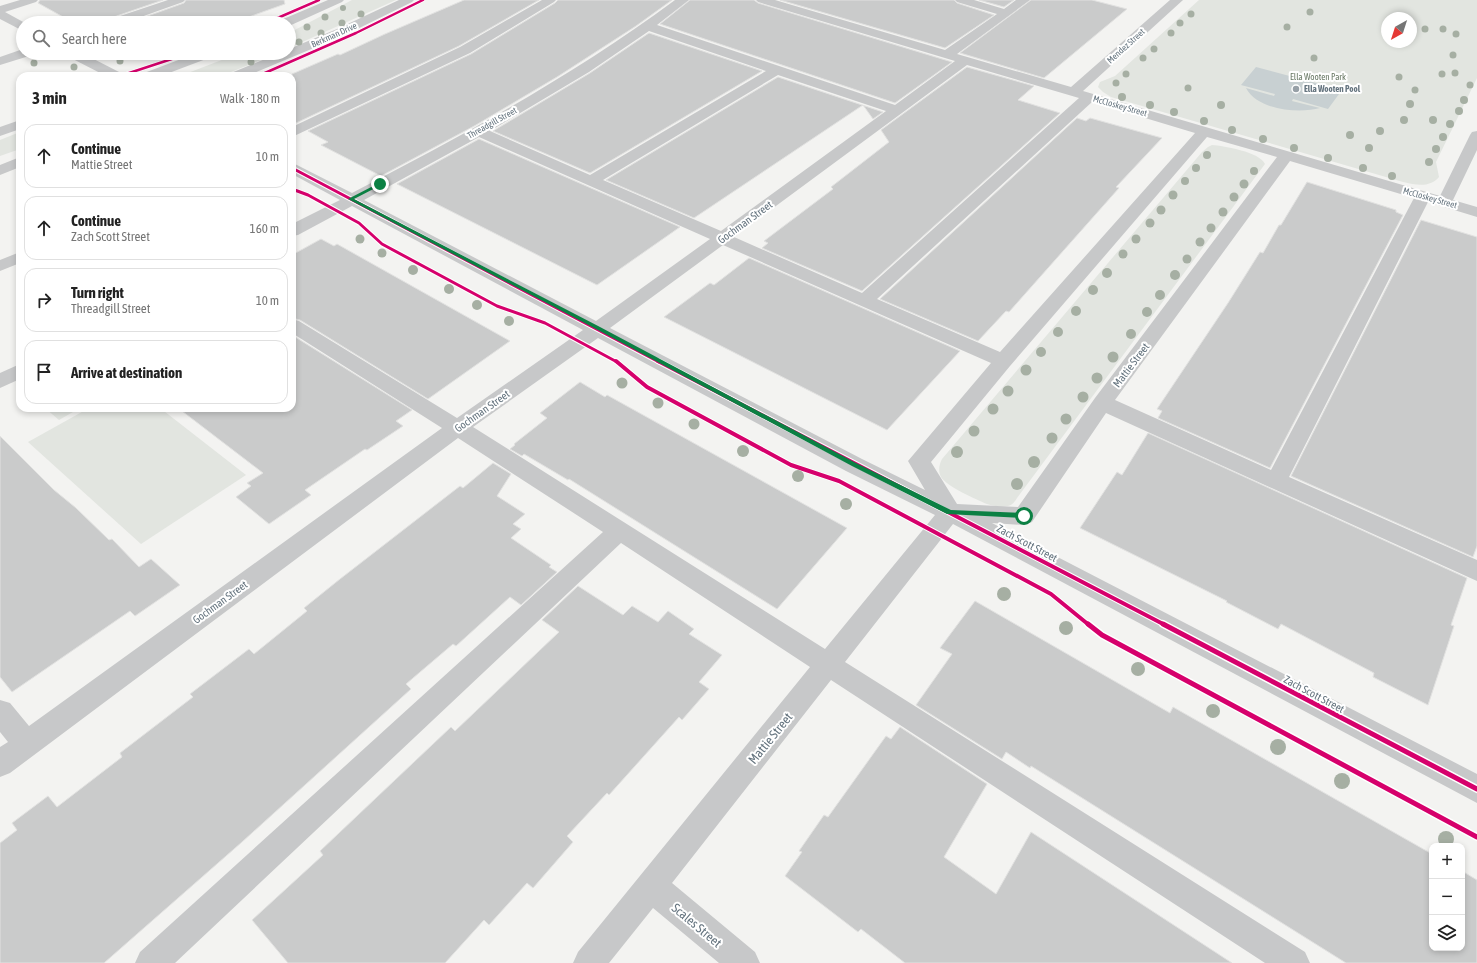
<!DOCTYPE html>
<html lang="en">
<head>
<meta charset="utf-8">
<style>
	body { margin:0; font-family:"Asap Condensed",sans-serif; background:#f2f2f2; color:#222 }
	.controls { position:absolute; right:12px; bottom:12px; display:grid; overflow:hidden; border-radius:8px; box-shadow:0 2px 6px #0003 }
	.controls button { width:36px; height:36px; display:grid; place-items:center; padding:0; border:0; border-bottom:1px solid #e0e0e0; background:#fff; color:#222; font:20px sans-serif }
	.compass { position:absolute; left:1381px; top:12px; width:36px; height:36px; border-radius:50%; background:#fff; box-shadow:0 2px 6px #0003; rotate:219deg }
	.stop { position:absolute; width:12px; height:12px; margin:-9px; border:3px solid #0b8043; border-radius:50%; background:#fff }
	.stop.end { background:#0b8043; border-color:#fff; box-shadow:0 1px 4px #0008 }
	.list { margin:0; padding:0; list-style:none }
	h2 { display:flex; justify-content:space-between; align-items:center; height:52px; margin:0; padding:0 16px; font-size:17px }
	h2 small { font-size:13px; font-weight:400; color:#767676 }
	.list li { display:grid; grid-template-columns:26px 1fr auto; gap:12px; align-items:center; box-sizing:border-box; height:64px; margin:0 8px 8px; padding:0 8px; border:1px solid #e0e0e0; border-radius:12px }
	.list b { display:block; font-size:15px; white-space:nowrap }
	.list p { margin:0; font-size:13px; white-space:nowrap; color:#767676 }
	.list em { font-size:13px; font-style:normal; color:#767676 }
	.icon { flex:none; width:22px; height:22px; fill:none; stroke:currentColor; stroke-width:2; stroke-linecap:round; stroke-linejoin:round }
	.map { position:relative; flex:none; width:1477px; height:963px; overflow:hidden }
	.search { position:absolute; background:#fff; box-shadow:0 2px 6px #0003; left:16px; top:16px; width:280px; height:44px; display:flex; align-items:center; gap:10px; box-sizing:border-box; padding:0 14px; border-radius:22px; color:#767676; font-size:15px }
	.panel { position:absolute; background:#fff; box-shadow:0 2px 6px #0003; left:16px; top:72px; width:280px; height:340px; border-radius:12px }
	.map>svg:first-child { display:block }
</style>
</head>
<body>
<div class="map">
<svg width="1477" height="963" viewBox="0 0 1477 963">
	<rect width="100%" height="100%" fill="#f3f3f1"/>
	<g fill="#e2e5e0" fill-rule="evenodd">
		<polygon points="352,0 396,0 289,48 289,33"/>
		<path d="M1199,0H1477V78L1436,162L1439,177C1430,188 1416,185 1403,182L1111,97L1103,92L1098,87L1100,82L1115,76ZM1387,18H1411V42H1387Z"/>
		<polygon points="240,53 278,53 221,76 180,76"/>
		<polygon points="20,132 20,149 0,156 0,140"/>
		<path d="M1212,145C1224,146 1260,152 1265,164L1017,498C1015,501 1013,505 1008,506C1001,507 993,506 987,504C977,500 946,486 941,477C938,471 939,465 942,459L1202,152L1208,147Z"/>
		<polygon points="45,408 80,408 59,420"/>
		<polygon points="89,408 160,408 246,475 141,544 28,442"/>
	</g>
	<path fill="#c8d0d2" d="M1256,67L1342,90L1328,109L1293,99L1292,101L1320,108C1299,114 1257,110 1246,88L1274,96L1275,94L1241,85Z"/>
	<g fill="#cacbcb" stroke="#e2e2e1">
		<polygon points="40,0 163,0 108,19 105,23 74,23 38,3"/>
		<polygon points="186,0 284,0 285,4 232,23 128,23 184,3"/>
		<polygon points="464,0 539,0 459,46 294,124 292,123 292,74 338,54 340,55 385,34"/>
		<polygon points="558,0 672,0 636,26 557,77 476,125 381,176 321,145 328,142 308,131 471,54 555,3"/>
		<polygon points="690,0 754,0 758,3 952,62 895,103 660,24"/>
		<polygon points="780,0 954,0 957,3 994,15 945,48"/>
		<polygon points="979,0 1014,0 1004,7"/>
		<polygon points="1031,0 1092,0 1127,9 1044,78 960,53"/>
		<polygon points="649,33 762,71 590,173 493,131 590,73"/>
		<polygon points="967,67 1034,86 1018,100 1060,113 862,291 762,248 768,243 764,241 833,189 831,187 889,142 881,130"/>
		<polygon points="778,77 883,112 873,119 863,105 694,218 606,180"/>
		<polygon points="1077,118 1086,121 1090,118 1162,138 1116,187 1119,188 1009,312 1006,311 978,341 880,299"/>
		<polygon points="479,139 680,227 597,285 397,184"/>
		<polygon points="1307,182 1396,210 1396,212 1403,215 1270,468 1158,418 1162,411 1157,409 1228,303 1260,252 1263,253 1279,225 1281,225"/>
		<polygon points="1421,220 1477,237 1477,546 1473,557 1291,476"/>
		<polygon points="321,239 334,246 337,244 510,341 428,399 300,320 292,318 292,255"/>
		<polygon points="749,258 960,351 887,430 664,317 710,283 714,285"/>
		<polygon points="292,335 412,410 396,421 403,426 367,450 365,449 305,490 311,495 269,524 236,497 251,486 247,483 263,473 178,408 292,408"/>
		<polygon points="580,382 605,397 607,395 847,528 777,609 569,479 568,480 524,454 522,456 510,449 515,445 514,444 547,418 540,413"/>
		<polygon points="1148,433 1467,578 1451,625 1454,626 1428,705 1373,677 1374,673 1281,624 1278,629 1226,602 1227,601 1080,528 1117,472 1122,475"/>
		<polygon points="0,436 54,490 76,508 109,540 112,539 139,567 151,559 180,585 135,616 130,611 12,692 0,677"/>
		<polygon points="493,463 511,474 497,496 525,514 513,524 521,529 511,538 551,565 549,567 557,572 521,605 510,597 456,646 453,644 406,684 411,689 242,842 104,963 0,963 0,843 17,830 12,823 48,796 57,807 122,757 120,753 193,697 190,694 249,649 254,654 307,611 304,608 340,579 460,486 463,488"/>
		<polygon points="578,586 623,615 632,606 658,622 668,611 694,629 689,634 722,655 699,682 709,689 682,720 679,717 609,795 607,793 567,836 573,842 533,888 527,883 489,925 484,920 445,963 288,963 252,920 323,855 320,851 451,727 455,731 559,632 542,620"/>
		<polygon points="975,601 1170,713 1173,707 1432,854 1432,948 1462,948 1462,871 1477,880 1477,963 1346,963 1031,766 1030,768 1006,752 1002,759 916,705 952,654 940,648"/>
		<polygon points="900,727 987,784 944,857 996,894 1031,832 1232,963 905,963 861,929 858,932 785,876 802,852 799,851 824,815 828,817 886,736 891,739"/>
	</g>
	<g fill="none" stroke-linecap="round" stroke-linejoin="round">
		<g fill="#c7c8c9" fill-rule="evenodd">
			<polygon points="20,0 38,0 36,2 5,12 25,23 23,23 23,31 0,19 0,6"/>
			<polygon points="168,0 185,0 183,2 124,23 106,23 108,20"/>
			<polygon points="328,0 344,0 342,2 289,26 289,23 279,23 281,20"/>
			<polygon points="399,0 414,0 412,2 345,35 247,76 229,76 231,73 280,53 289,53 289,49 337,29"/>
			<polygon points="542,0 556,0 554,2 470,53 292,137 292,127 460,47"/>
			<path d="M675,0H689L657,25L895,105L955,61L758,2L756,0H775L945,50L997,14L957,2L955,0H974L1004,9L1016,0H1030L957,54L1071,87L1170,0H1183L1083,91L1440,196L1470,135L1472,132L1477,131V150L1453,200L1477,207V217L1428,202L1289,477L1477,560V581L1106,413L1032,522L1024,525L992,523L1477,774V803L953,524L845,662L1305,952L1310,963H1265L831,680L672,883L755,952L760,963H719L653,908L609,963H573L578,952L810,667L621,543L175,963H135L140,952L603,532L458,438L10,773L0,777V747L8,742L0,732V700L10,703L29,726L442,428L292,333V319L299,321L457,418L583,330L352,206L298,235L292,236V224L340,200L292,174V163L297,165L352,193C464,135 574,75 675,0ZM649,31L766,71L590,175L490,131L589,72ZM967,65L1079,98L862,293L734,237ZM778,75L886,111L721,231L603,180ZM1092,102L1195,133L1000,352L877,299ZM479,137L710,239L596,321L364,200ZM1207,137L1277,157L1095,398L1018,507L957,504L931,462L1010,366ZM1290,161L1414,198L1271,470L1115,400ZM723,245L991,363L908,461L925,490L862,459L610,328ZM598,338L846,471L935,515L825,649L473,427Z"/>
			<polygon points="23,49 23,53 30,53 29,56 0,65 0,57"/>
			<polygon points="66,53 82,53 121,73 123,76 106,76 67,56"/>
			<polygon points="197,53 215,53 214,56 161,76 142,76 144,73"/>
			<polygon points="20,120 20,129 0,136 0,127"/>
			<polygon points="20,157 20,167 0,175 0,165"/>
			<polygon points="20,252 20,263 0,271 0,260"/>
			<polygon points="20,364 20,379 0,388 0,373"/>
		</g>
		<defs>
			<g id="cycleway-far3">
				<polyline points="266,23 319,0"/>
				<polyline points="120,76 190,53"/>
				<polyline points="258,76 356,33 423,0"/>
			</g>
			<g id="cycleway-far2">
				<polyline points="292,168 659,362"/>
				<polyline points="292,189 308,195 359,223 382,244 497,306 545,323 617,362"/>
			</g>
			<g id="cycleway-far1">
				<polyline points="616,361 647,387 791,465 839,481 1051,594 1089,625"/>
				<path d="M658,361C826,450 996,536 1165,625"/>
			</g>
			<g id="cycleway">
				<polyline points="1088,624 1102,635 1477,837"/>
				<polyline points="1163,624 1477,789"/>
			</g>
		</defs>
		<use href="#cycleway-far3" stroke="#fff" stroke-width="4"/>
		<use href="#cycleway-far2" stroke="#fff" stroke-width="5"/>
		<use href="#cycleway-far1" stroke="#fff" stroke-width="6"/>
		<use href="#cycleway" stroke="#fff" stroke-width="8"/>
		<use href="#cycleway-far3" stroke="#d6006c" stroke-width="2.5"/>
		<use href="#cycleway-far2" stroke="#d6006c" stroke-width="3"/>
		<use href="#cycleway-far1" stroke="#d6006c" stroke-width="4"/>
		<use href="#cycleway" stroke="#d6006c" stroke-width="5"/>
	</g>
	<g fill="#a6afa3">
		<circle cx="343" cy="8" r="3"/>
		<circle cx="1310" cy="12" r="3.5"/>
		<circle cx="361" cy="14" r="3.5"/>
		<circle cx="1191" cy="14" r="3.5"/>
		<circle cx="325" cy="17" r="3.5"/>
		<circle cx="342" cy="23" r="3.5"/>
		<circle cx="1180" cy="23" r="3.5"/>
		<circle cx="307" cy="27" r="3.5"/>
		<circle cx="1287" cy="27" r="3.5"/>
		<circle cx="1425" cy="29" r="3.5"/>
		<circle cx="1443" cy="29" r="3.5"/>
		<circle cx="321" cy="33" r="3.5"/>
		<circle cx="1171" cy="33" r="3.5"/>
		<circle cx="1456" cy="34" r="3.5"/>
		<circle cx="299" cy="42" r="3.5"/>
		<circle cx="1154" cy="49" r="3.5"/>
		<circle cx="1453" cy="55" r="3.5"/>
		<circle cx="1143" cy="58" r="3.5"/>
		<circle cx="1314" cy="58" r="3.5"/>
		<circle cx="120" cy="61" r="3.5"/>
		<circle cx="251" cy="62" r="3.5"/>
		<circle cx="34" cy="63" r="3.5"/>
		<circle cx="74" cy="67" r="3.5"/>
		<circle cx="1455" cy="73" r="3.5"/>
		<circle cx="1126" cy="74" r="3.5"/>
		<circle cx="1442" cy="74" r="3.5"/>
		<circle cx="1399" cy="77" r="3.5"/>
		<circle cx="1116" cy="83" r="3.5"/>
		<circle cx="1470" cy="85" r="3.5"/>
		<circle cx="1188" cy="88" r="3.5"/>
		<circle cx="1415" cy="90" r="3.5"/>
		<circle cx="1122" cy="97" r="4"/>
		<circle cx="1464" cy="100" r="4"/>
		<circle cx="1410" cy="104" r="4"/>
		<circle cx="1150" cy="105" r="4"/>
		<circle cx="1221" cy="105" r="4"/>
		<circle cx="1459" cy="111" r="4"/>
		<circle cx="1174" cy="112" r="4"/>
		<circle cx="1404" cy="120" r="4"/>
		<circle cx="1433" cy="120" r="4"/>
		<circle cx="1204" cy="121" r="4"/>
		<circle cx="1450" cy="124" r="4"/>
		<circle cx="1232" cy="130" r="4"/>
		<circle cx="1380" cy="131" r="4"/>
		<circle cx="1350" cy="135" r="4"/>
		<circle cx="1443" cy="137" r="4"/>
		<circle cx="1263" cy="139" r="4"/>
		<circle cx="1294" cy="148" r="4"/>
		<circle cx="1369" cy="148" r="4"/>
		<circle cx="1436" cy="149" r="4"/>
		<circle cx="1207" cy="155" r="4"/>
		<circle cx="1328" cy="158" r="4"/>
		<circle cx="1429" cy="162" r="4"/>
		<circle cx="1196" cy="168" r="4"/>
		<circle cx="1363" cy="168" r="4"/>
		<circle cx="1254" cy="171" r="4"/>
		<circle cx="1392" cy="176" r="4"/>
		<circle cx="1185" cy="181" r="4"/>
		<circle cx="1244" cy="184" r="4.5"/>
		<circle cx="1173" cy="195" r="4.5"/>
		<circle cx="1234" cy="197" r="4.5"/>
		<circle cx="1161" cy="210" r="4.5"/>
		<circle cx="1223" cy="212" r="4.5"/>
		<circle cx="1150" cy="223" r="4.5"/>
		<circle cx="1211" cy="228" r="4.5"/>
		<circle cx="360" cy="239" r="4.5"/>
		<circle cx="1136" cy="239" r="4.5"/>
		<circle cx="1200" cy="242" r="4.5"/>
		<circle cx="382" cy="253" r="4.5"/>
		<circle cx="1123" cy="254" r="4.5"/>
		<circle cx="1187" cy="259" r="4.5"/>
		<circle cx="413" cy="270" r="5"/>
		<circle cx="1107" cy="273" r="5"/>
		<circle cx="1175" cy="275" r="5"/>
		<circle cx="449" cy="289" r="5"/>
		<circle cx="1093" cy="290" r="5"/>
		<circle cx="1160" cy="295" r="5"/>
		<circle cx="477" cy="305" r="5"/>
		<circle cx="1076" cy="311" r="5"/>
		<circle cx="1147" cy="312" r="5"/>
		<circle cx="509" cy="321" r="5"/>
		<circle cx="1058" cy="332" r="5"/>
		<circle cx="1131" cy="334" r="5"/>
		<circle cx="1041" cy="352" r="5"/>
		<circle cx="1113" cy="357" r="5.5"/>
		<circle cx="1026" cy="370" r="5.5"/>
		<circle cx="1097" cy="378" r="5.5"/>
		<circle cx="622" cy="383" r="5.5"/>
		<circle cx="1008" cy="391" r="5.5"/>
		<circle cx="1083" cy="397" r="5.5"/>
		<circle cx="658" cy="403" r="5.5"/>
		<circle cx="993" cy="409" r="5.5"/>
		<circle cx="1066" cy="419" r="5.5"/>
		<circle cx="694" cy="424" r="5.5"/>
		<circle cx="974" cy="431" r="5.5"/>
		<circle cx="1052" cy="438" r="5.5"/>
		<circle cx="743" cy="451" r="6"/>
		<circle cx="957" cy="452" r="6"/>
		<circle cx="1034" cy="462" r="6"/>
		<circle cx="798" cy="476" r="6"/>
		<circle cx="1017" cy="484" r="6"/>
		<circle cx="846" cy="504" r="6"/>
		<circle cx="1004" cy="594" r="7"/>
		<circle cx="1066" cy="628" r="7"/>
		<circle cx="1138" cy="669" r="7"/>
		<circle cx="1213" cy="711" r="7"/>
		<circle cx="1278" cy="747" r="8"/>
		<circle cx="1342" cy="781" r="8"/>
		<circle cx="1446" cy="839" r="8"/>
	</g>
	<polygon fill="#0b8043" points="379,183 383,184 354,199 600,327 856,463 951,510 1024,513 1028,516 1024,518 947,514 852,466 596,329 348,199"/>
	<circle fill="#97a0a7" stroke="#fff" stroke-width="1.5" cx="1296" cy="89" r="4"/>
	<g text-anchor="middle" stroke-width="4" stroke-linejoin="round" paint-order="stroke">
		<g font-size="9" fill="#65747f" stroke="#fff">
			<text transform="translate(334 35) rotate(-24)" y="3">Berkman Drive</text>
			<text transform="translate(1126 46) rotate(-42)" y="3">Mendez Street</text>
			<text transform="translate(1120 106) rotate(16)" y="3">McCloskey Street</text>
			<text transform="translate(492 123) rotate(-29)" y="3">Threadgill Street</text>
			<text transform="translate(1430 198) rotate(16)" y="3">McCloskey Street</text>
		</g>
		<g font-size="9" fill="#677763" stroke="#fff">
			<text x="1318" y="80">Ella Wooten Park</text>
		</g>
		<g font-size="9" font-weight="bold" fill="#65747f" stroke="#fff" text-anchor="start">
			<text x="1304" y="92">Ella Wooten Pool</text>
		</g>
		<g font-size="11" fill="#65747f" stroke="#fff">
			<text transform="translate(745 222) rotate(-36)" y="4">Gochman Street</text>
			<text transform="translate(1131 365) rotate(-53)" y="4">Mattie Street</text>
			<text transform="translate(482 411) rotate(-35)" y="4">Gochman Street</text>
			<text transform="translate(1027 543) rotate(28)" y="4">Zach Scott Street</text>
			<text transform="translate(220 602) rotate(-36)" y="4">Gochman Street</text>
			<text transform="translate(1314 694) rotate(28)" y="4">Zach Scott Street</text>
		</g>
		<g font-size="13" fill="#65747f" stroke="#fff">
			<text transform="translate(770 738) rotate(-51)" y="5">Mattie Street</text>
			<text transform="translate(697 925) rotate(40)" y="5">Scales Street</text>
		</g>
	</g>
</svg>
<div class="controls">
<button>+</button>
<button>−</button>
<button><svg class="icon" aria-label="layers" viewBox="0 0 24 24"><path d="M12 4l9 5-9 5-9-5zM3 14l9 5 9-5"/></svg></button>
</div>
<svg class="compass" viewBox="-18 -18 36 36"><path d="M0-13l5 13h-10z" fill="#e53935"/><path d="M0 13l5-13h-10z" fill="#767676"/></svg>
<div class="stop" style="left:1024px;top:516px"></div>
<div class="stop end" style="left:380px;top:184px"></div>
<div class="search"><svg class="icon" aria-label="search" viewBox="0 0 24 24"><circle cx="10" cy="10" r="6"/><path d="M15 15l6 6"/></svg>Search here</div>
<section class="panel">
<h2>3 min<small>Walk · 180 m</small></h2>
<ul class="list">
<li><svg class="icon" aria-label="ahead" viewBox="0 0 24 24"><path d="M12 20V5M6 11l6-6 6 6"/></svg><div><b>Continue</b><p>Mattie Street</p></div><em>10 m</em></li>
<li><svg class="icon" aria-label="ahead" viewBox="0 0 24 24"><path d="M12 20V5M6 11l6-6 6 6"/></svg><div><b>Continue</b><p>Zach Scott Street</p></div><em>160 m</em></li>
<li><svg class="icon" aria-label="right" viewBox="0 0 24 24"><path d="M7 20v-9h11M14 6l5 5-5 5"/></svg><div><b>Turn right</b><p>Threadgill Street</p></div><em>10 m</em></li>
<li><svg class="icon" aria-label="arrive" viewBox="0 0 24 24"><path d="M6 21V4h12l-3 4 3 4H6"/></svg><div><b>Arrive at destination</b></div></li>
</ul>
</section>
</div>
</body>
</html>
